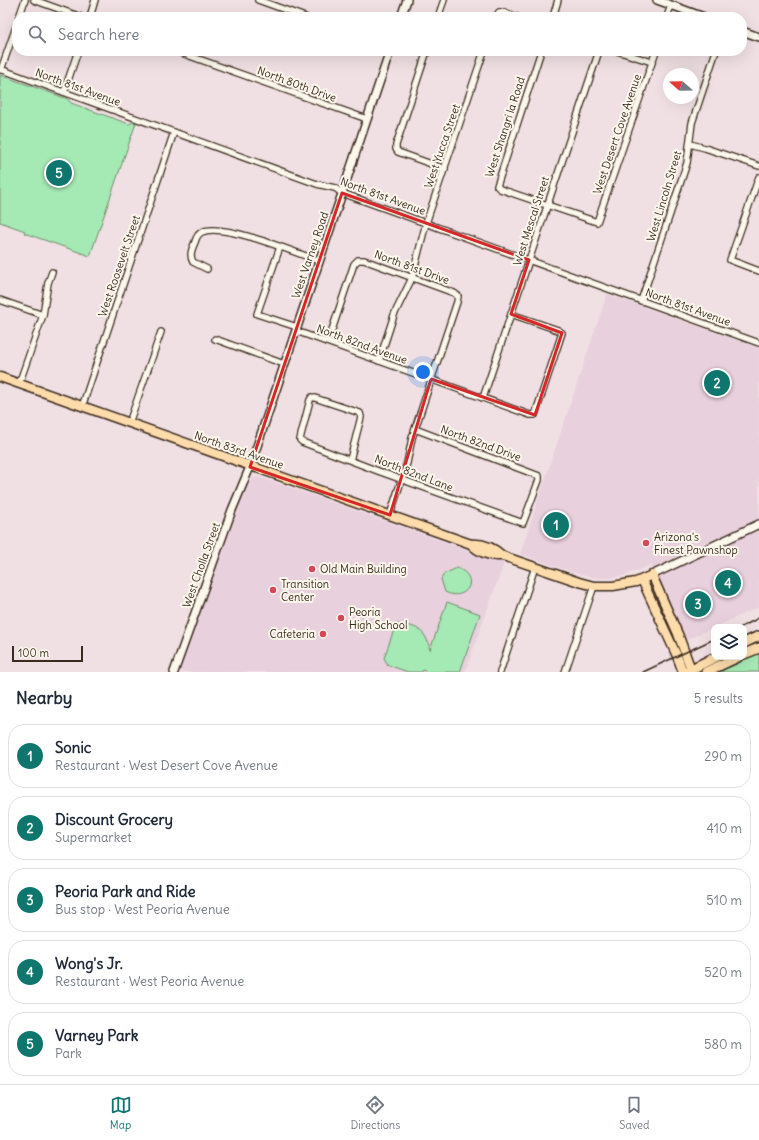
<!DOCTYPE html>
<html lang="en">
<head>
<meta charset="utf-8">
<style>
	body { margin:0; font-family:Delius,sans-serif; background:#f6f6f7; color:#1f2937 }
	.controls { position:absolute; right:12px; bottom:12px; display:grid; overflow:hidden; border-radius:8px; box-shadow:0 4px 16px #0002 }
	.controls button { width:36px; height:36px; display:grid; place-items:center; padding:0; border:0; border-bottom:1px solid #e0e1e3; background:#fff; color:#1f2937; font:20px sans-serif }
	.compass { position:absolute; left:663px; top:68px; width:36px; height:36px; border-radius:50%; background:#fff; box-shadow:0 4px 16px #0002; rotate:290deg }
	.scale { position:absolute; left:12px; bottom:10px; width:71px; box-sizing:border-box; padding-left:4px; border:2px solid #3b2a1e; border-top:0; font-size:11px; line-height:14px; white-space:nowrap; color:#3b2a1e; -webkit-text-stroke:3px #fbf7ec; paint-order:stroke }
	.you { position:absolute; left:423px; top:372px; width:14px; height:14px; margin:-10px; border:3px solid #fff; border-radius:50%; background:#1a73e8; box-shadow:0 0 0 6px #1a73e833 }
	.badge { display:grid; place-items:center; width:26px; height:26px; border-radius:50%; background:#0f766e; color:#fff; font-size:13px; font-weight:700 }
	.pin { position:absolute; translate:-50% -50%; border:2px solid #fff; box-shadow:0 1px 4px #0006 }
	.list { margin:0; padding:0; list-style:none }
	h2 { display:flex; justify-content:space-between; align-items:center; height:52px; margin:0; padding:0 16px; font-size:17px }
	h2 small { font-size:13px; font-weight:400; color:#747a83 }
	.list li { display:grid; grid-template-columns:26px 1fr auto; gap:12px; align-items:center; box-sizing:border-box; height:64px; margin:0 8px 8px; padding:0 8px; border:1px solid #e0e1e3; border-radius:16px }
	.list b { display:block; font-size:15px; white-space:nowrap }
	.list p { margin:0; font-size:13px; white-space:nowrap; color:#747a83 }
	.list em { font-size:13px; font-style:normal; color:#747a83 }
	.icon { flex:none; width:22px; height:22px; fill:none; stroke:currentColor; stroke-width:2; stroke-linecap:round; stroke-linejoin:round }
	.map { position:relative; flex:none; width:759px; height:672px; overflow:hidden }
	.search { position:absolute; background:#fff; box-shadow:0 4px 16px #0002; left:12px; right:12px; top:12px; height:44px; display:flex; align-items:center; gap:10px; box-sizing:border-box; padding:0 14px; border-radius:16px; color:#747a83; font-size:15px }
	.sheet { height:412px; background:#fff }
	nav { display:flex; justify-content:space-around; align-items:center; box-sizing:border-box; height:56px; border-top:1px solid #e0e1e3; background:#fff; font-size:11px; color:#747a83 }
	nav a { display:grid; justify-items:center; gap:2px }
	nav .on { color:#0f766e }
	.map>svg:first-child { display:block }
</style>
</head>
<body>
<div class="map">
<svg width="759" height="672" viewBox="0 0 759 672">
	<rect width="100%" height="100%" fill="#f0e0e3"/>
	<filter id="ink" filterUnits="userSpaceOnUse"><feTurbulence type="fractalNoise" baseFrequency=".025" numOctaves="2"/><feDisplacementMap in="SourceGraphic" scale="8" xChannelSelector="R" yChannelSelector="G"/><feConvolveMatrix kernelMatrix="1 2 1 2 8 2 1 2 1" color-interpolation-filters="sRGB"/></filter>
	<g filter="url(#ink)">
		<g fill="#e8d0dd">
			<polygon points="607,294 759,348 759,607 684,641 676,615 651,565 626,575 611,578 598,578 581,575 520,554"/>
			<polygon points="254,477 262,478 317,497 504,563 465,672 178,672 236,509 249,483"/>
		</g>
		<g fill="#a5e9b4" stroke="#708a69">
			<polygon points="0,75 68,99 71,103 129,124 133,122 136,123 90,256 24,233 25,231 0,222"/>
			<path d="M457,568C481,577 467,603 445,592L441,579L444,574Z"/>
			<path d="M447,602L480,614L460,672H428L423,670L422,672H408L388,665L384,658L396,624C415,625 426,629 430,650Z"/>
			<polygon points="759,652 759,672 716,672"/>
		</g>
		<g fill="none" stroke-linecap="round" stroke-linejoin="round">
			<defs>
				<g id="minor">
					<polyline points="34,0 81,17"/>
					<polyline points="258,0 305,17"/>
					<polyline points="19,17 25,0"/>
					<polyline points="90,17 95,0"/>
					<polyline points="438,17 444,0"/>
					<polyline points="496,17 499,12 504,12 517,17"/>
					<polyline points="553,17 558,0"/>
					<polyline points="667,17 671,5"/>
					<polyline points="176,51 367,119"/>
					<polyline points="427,51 396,145 396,149 398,152 445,169"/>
					<polyline points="541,51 497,186 500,189 597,222 656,51"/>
					<polyline points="617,51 652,62"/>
					<polyline points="0,69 317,184 335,188 342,193 759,343"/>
					<polyline points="1,70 17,24"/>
					<polyline points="64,92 78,51"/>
					<polyline points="690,144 705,148 759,166"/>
					<polyline points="759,177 730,260 759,271"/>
					<polyline points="280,247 257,314 297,327"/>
					<path d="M207,269L193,262C189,255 192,249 195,242C196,238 198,234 202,232C222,222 297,253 319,261"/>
					<polyline points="0,300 43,315"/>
					<polyline points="641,301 687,163 692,123 716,51"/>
					<polyline points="296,331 530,415 535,415 562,333 558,330 511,314"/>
					<polyline points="215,339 284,364"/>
					<polyline points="328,342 354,264 358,260 364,260 454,293 458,296 457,302 412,438 407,463 390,515"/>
					<polyline points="379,361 394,315 412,278 426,223 484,51"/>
					<polyline points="19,384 43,315 48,283 52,272"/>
					<polyline points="483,398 599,51"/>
					<polyline points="82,407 174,132"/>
					<polyline points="129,423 161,332"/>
					<polyline points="350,460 361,417 360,413 312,397 310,400 301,435 300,440 302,442 378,471 523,523 539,480 539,476 415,429"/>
					<polyline points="500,672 535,567"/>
					<polyline points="565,672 594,586"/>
				</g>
				<g id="tertiary">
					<polyline points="657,0 704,17"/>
					<polyline points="401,17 407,0"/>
					<polyline points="742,31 759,37"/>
					<polyline points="174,672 232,510 250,467 390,51"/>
				</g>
				<polyline id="secondary" points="652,575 759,524"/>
				<g id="primary">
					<path d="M0,377L471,544C483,543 494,548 503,556"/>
					<path d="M471,544C479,553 491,556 503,556L579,582L594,586H613L636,582L652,575L678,634L692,672"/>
					<polyline points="642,580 677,656 683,672"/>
				</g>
				<g id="trunk">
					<polyline points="744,643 759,636"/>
					<polyline points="744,654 759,648"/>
					<polyline points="685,672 716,657"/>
					<polyline points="706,672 738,657"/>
				</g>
			</defs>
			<use href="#minor" stroke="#3b2a1e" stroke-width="8"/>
			<use href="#tertiary" stroke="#3b2a1e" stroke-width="10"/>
			<use href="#secondary" stroke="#3b2a1e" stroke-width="10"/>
			<use href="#primary" stroke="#3b2a1e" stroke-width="11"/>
			<use href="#trunk" stroke="#3b2a1e" stroke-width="12"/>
			<use href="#minor" stroke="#fbf7ec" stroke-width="5.5"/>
			<use href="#tertiary" stroke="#fbf7ec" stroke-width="7"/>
			<use href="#secondary" stroke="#fbf7ec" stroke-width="7"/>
			<use href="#primary" stroke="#fddcac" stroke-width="8"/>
			<use href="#trunk" stroke="#fddcac" stroke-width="9"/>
			<g stroke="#3b2a1e" stroke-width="1.5">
				<polyline points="741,627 759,618"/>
				<polyline points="643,672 714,639"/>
			</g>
		</g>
	</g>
	<path fill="none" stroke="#d62828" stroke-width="3" stroke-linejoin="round" d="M342,193L529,260L511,314L562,333L535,415L431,379L390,515L250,467Z"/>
	<g fill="#d1495b" stroke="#fbf7ec" stroke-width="1.5">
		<circle cx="646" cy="543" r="4"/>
		<circle cx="312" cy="569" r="4"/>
		<circle cx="273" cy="590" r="4"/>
		<circle cx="341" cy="618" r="4"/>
		<circle cx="323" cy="634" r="4"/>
	</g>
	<g text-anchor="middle" stroke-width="4" stroke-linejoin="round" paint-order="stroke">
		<g font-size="11" fill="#3b2a1e" stroke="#fbf7ec">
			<text transform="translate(297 84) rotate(20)" y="4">North 80th Drive</text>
			<text transform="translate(78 87) rotate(20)" y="4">North 81st Avenue</text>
			<text transform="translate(505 127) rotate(-72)" y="4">West Shangri la Road</text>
			<text transform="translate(617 134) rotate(-71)" y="4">West Desert Cove Avenue</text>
			<text transform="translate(442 146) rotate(-71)" y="4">West Yucca Street</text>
			<text transform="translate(383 196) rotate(20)" y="4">North 81st Avenue</text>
			<text transform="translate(664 196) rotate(-73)" y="4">West Lincoln Street</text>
			<text transform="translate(531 221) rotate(-72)" y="4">West Mescal Street</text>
			<text transform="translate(310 255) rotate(-71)" y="4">West Varney Road</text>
			<text transform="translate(119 266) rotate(-71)" y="4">West Roosevelt Street</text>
			<text transform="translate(412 267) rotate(20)" y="4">North 81st Drive</text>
			<text transform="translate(688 307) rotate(20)" y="4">North 81st Avenue</text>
			<text transform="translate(362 344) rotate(20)" y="4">North 82nd Avenue</text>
			<text transform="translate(481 443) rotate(20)" y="4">North 82nd Drive</text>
			<text transform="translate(239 450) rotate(19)" y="4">North 83rd Avenue</text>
			<text transform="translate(414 473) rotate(21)" y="4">North 82nd Lane</text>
			<text transform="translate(201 565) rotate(-70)" y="4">West Cholla Street</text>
		</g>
		<g font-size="11" fill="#3b2a1e" stroke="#fbf7ec" text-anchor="start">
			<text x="654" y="541">Arizona's<tspan x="654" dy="13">Finest Pawnshop</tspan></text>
			<text x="320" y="573">Old Main Building</text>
			<text x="281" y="588">Transition<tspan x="281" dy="13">Center</tspan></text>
			<text x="349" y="616">Peoria<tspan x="349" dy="13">High School</tspan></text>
			<text x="315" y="638" text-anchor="end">Cafeteria</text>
		</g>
	</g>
</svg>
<div class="controls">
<button><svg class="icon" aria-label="layers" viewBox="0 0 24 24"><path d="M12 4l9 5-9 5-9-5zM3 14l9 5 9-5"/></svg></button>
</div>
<svg class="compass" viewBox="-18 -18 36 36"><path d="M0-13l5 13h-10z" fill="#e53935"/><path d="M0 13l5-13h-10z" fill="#747a83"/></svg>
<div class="scale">100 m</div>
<div class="you"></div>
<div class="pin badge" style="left:556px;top:525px">1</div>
<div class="pin badge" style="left:717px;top:383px">2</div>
<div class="pin badge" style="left:698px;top:604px">3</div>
<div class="pin badge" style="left:728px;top:583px">4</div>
<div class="pin badge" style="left:59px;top:173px">5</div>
<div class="search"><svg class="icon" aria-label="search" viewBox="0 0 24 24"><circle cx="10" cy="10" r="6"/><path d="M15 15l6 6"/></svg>Search here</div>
</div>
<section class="sheet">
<h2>Nearby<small>5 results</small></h2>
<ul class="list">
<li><span class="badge">1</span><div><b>Sonic</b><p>Restaurant · West Desert Cove Avenue</p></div><em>290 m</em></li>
<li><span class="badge">2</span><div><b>Discount Grocery</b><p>Supermarket</p></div><em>410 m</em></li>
<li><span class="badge">3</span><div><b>Peoria Park and Ride</b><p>Bus stop · West Peoria Avenue</p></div><em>510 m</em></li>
<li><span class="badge">4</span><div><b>Wong's Jr.</b><p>Restaurant · West Peoria Avenue</p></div><em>520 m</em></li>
<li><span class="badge">5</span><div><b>Varney Park</b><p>Park</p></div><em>580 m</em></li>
</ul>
</section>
<nav>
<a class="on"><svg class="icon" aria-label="map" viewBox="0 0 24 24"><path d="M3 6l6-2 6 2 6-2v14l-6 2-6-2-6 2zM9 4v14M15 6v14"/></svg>Map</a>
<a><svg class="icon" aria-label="directions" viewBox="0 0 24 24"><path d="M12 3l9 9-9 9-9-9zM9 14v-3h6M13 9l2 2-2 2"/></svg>Directions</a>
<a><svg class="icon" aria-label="saved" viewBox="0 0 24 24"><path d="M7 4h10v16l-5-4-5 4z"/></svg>Saved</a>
</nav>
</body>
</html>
